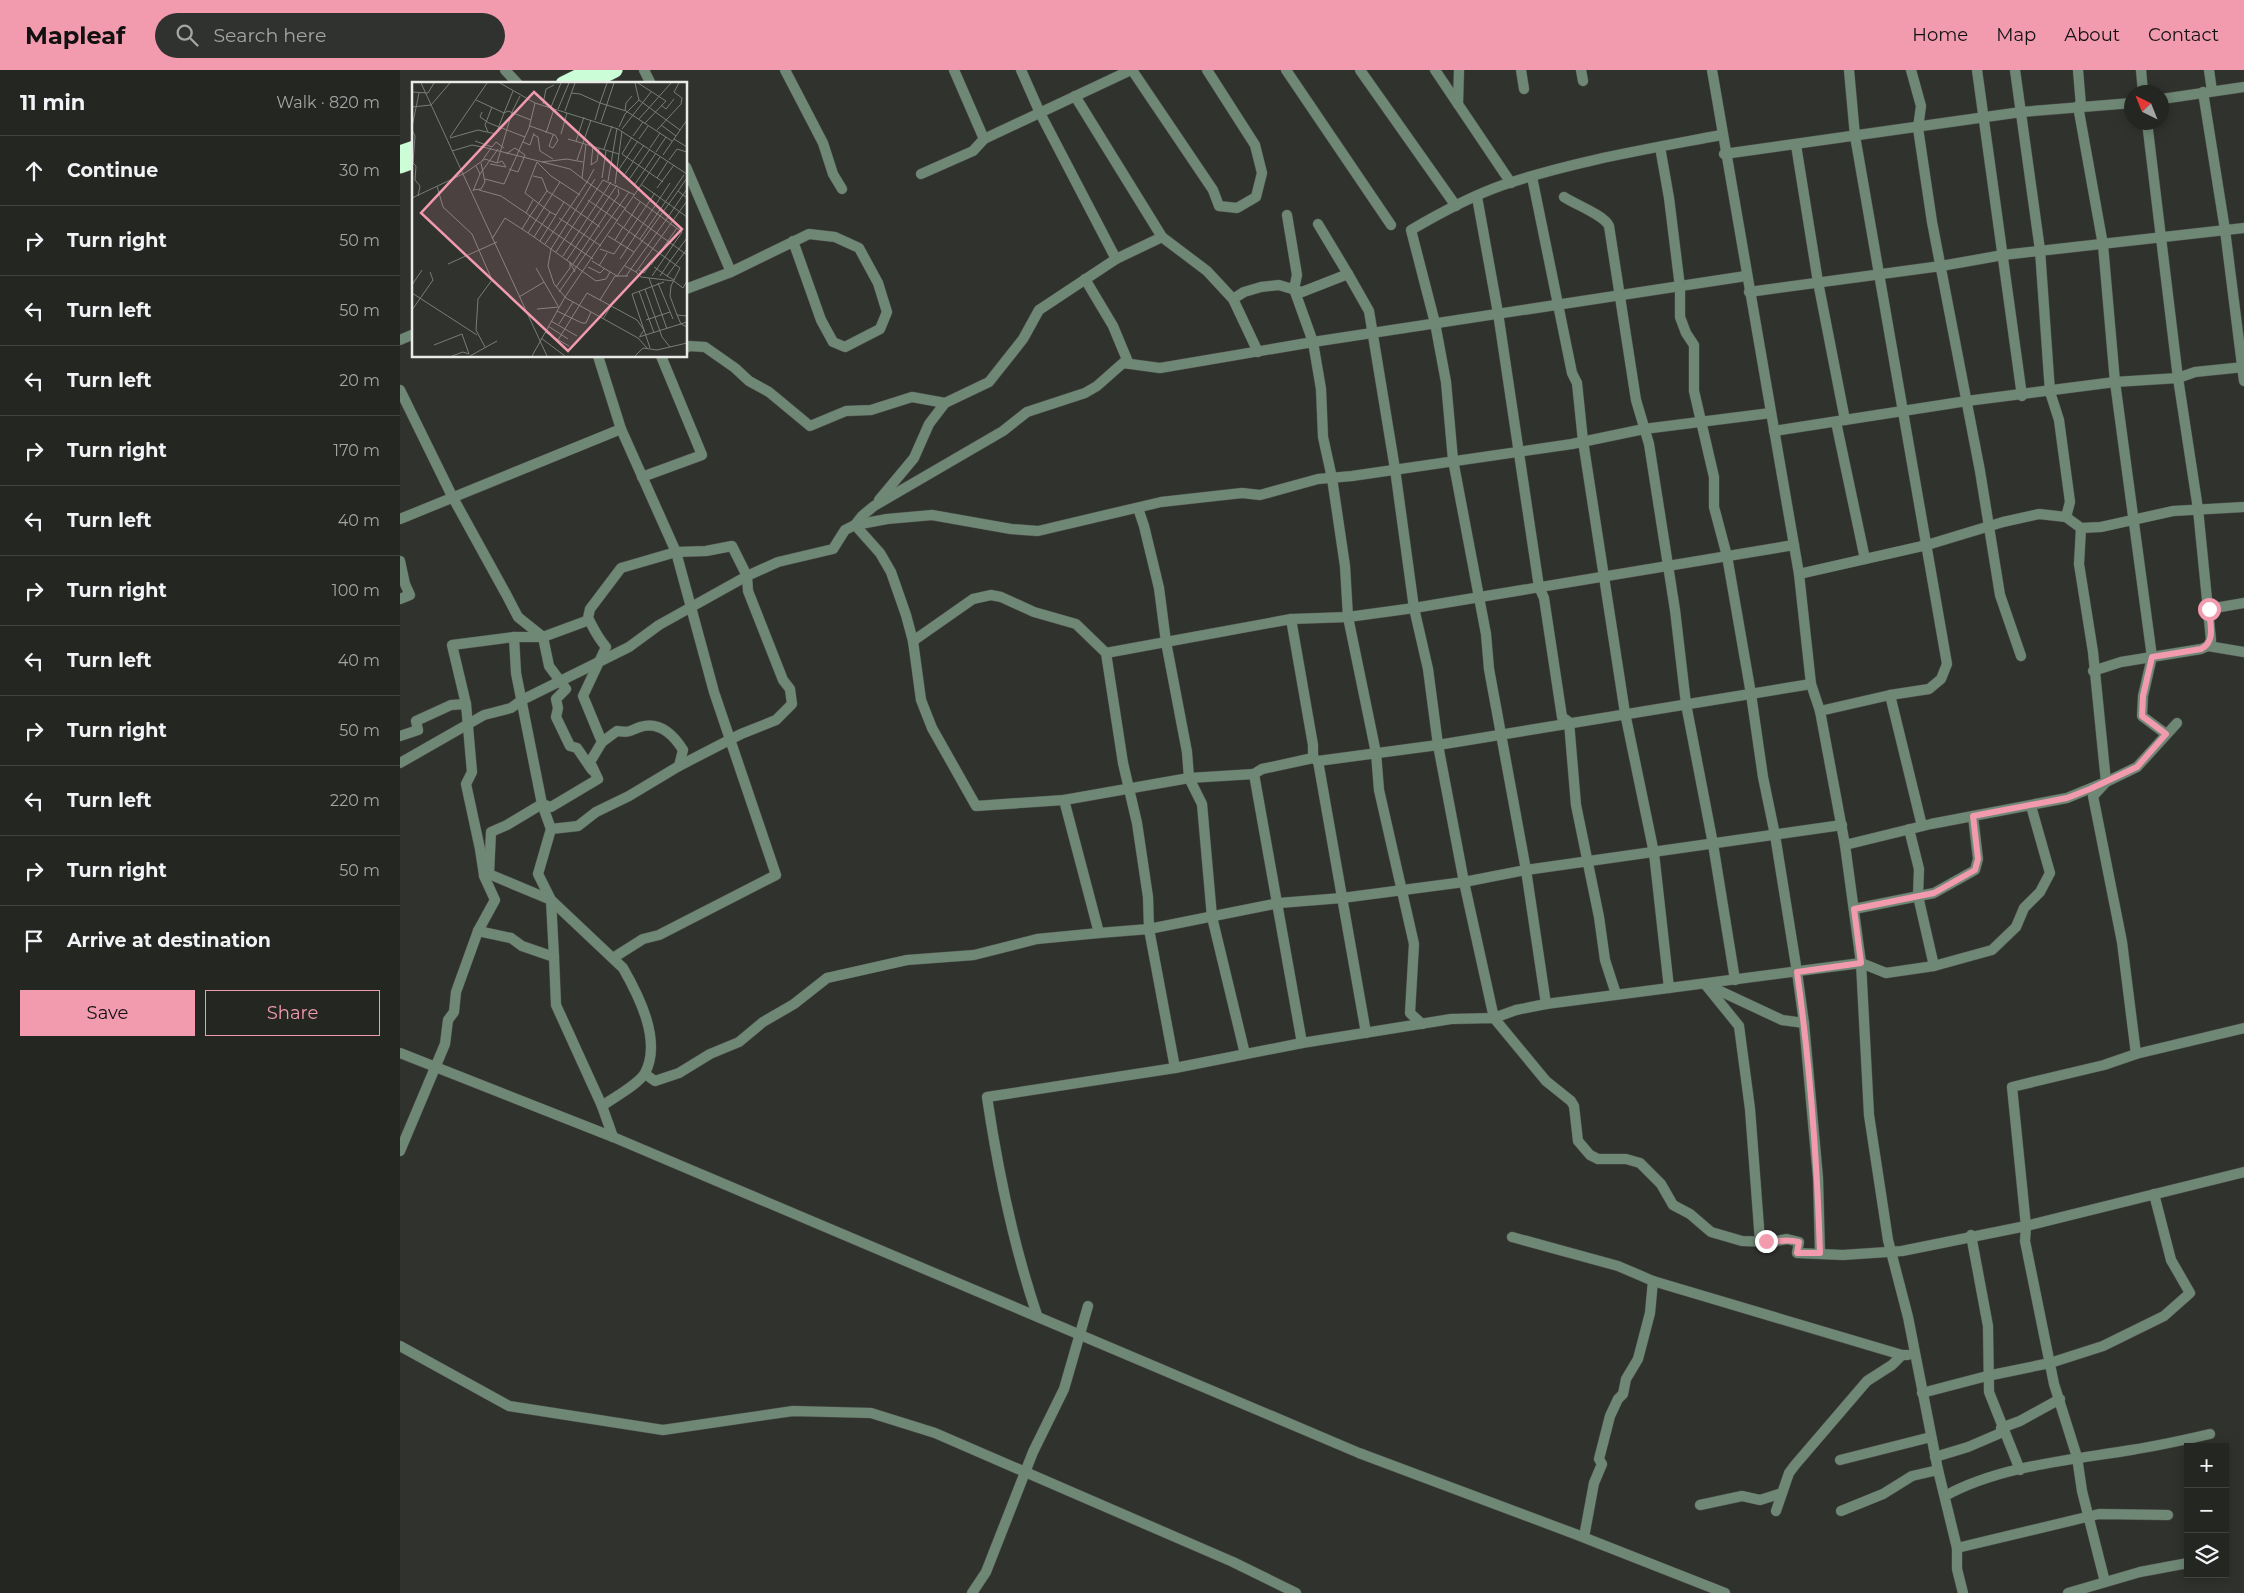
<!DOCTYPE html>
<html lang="en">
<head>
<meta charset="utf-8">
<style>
	body { margin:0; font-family:Montserrat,sans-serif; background:#30322f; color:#f1f3f6 }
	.controls { position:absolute; right:15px; bottom:15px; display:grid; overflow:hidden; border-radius:0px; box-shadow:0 2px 12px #0003 }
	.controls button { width:45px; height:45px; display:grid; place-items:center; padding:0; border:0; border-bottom:1px solid #414340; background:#242622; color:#f1f3f6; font:25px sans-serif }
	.compass { position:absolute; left:1724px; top:15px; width:45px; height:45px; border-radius:50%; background:#242622; box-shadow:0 2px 12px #0003; rotate:317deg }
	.stop { position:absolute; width:15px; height:15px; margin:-11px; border:4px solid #f29aae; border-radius:50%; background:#fff }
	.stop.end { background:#f29aae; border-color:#fff; box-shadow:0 1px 5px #0008 }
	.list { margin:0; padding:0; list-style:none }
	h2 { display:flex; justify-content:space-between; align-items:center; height:65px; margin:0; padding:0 20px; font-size:21px }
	h2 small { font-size:16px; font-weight:400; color:#a3a5a5 }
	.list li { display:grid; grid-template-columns:32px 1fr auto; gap:15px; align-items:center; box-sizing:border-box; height:70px; padding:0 20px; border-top:1px solid #414340 }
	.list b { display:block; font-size:19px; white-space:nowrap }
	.list em { font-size:16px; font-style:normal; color:#a3a5a5 }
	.actions { display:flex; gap:10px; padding:15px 20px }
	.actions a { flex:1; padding:11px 0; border:1px solid #f29aae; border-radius:0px; text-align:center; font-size:18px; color:#f29aae }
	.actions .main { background:#f29aae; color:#111 }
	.icon { flex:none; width:28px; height:28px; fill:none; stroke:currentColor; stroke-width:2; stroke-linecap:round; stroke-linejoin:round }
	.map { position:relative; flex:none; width:1844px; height:1523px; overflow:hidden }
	header { display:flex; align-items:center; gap:30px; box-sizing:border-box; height:70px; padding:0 25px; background:#f29aae; color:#111 }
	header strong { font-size:24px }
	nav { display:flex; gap:28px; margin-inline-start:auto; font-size:18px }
	.search { width:350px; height:45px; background:#30322f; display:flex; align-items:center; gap:12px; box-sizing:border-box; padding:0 18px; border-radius:28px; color:#a3a5a5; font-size:19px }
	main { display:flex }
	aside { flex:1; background:#242622 }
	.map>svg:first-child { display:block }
</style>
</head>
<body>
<header>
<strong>Mapleaf</strong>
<div class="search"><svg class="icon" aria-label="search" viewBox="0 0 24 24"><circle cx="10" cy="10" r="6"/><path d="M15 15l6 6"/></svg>Search here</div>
<nav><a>Home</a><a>Map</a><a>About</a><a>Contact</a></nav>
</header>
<main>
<aside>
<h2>11 min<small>Walk · 820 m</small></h2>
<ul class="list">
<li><svg class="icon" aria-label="ahead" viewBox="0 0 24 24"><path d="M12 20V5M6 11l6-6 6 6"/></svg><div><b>Continue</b></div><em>30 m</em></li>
<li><svg class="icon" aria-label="right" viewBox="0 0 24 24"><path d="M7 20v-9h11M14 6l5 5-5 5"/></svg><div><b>Turn right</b></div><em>50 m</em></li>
<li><svg class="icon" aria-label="left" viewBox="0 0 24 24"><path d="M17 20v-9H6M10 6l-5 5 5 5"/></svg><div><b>Turn left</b></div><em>50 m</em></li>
<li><svg class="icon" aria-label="left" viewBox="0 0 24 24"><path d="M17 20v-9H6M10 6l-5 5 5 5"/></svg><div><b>Turn left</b></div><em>20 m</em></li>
<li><svg class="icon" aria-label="right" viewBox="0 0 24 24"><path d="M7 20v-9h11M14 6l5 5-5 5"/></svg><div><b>Turn right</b></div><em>170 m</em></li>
<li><svg class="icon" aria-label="left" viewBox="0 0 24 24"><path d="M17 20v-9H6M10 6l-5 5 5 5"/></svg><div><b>Turn left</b></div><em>40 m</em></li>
<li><svg class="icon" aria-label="right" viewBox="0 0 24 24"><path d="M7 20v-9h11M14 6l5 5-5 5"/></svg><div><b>Turn right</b></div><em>100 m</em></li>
<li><svg class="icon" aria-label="left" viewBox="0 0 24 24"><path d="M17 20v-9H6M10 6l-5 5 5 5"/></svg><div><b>Turn left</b></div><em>40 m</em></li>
<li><svg class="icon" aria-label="right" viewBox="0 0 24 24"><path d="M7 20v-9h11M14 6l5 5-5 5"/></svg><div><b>Turn right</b></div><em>50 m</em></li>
<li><svg class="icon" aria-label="left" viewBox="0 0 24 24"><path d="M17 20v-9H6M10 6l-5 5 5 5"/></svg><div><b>Turn left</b></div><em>220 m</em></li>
<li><svg class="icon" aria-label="right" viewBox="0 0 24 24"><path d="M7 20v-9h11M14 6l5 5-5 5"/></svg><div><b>Turn right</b></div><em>50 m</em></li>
<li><svg class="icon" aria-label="arrive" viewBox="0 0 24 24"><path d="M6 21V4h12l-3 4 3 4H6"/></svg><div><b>Arrive at destination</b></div></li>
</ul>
<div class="actions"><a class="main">Save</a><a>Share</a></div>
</aside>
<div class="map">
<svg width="1844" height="1523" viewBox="0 0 1844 1523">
	<rect width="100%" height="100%" fill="#30322e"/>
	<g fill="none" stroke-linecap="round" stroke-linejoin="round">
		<defs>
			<g id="street">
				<polyline points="105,0 118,14"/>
				<polyline points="244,0 251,14"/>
				<polyline points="385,0 423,73 433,104 442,119"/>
				<polyline points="554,0 584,69"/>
				<polyline points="621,0 640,43 716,189"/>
				<polyline points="732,0 813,120 819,136 837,138 856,127 862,103 855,75 807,0"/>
				<polyline points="886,0 991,155"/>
				<polyline points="960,0 1056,136"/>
				<polyline points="1035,0 1111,113"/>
				<polyline points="1121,0 1124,19"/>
				<polyline points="1181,0 1183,11"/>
				<polyline points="1312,0 1399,504 1411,614 1420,641 1445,775 1461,893 1469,1045 1488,1170 1508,1247 1538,1400 1557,1478 1557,1499 1563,1523"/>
				<polyline points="1511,0 1521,36 1518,58 1532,152 1580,401 1600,525 1621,586"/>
				<polyline points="1577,0 1622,326"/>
				<polyline points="1615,0 1640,180 1650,322 1659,350 1670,432 1666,447 1681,458 1701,457 1773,441 1844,437"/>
				<polyline points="1678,0 1681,36"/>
				<polyline points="1741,0 1743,22"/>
				<polyline points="1809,0 1812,21"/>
				<polyline points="1803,22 1825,160 1844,311"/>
				<polyline points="675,26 762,167 807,201 833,229 858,282"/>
				<polyline points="1762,29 1844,17"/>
				<polyline points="1058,34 1059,0"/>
				<polyline points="1678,36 1703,175 1715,312 1752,587 1743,626 1742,646 1766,664"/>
				<polyline points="1396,75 1418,212 1445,350"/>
				<polyline points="1260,77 1269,128 1280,217 1280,247 1286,263 1294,275 1294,321 1314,407 1314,437 1327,486 1351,624 1363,707 1375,765 1397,902 1404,953 1418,1108 1420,1183"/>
				<polyline points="1324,84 1621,42 1732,33"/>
				<polyline points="286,97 331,202"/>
				<polyline points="521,104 573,81 584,69 731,0"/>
				<polyline points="1132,107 1172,303 1177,313 1183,371 1225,643 1254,783 1269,918"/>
				<polyline points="1077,127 1098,243 1139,517 1144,528 1162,647 1169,652 1176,735 1199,847 1205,890 1216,924"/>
				<path d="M1164,127C1176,135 1204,145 1209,156L1236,330L1249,374L1275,540L1286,634L1313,774L1335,910"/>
				<polyline points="948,204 969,241 995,399 1014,538 1028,599 1038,675 1064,812 1094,948 1116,940 1146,934 1461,893 1486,903 1534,896 1592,880 1616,857 1624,838 1640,822 1650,803 1631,736"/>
				<polyline points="685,209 713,256 728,292"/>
				<polyline points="286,219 331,202 409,164 435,167 459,178 478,213 487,242 480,259 445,277 433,272 421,250 393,171"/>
				<polyline points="1349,222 1541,196 1603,185 1844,158"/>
				<polyline points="833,229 844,222 861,217 879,215 902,222 948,204 918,154"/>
				<polyline points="0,270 14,264"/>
				<polyline points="286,278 289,276 305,277 335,298 349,311 369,322 410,356 446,341 471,340 512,327 545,333"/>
				<polyline points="198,286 221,359 276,482 314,622 376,805 259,865 243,869 213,888"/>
				<polyline points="0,320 52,426 106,524 118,547 143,567 149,596 166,619 156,629 158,638 156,647 170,676 177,678 192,700"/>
				<polyline points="1436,352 1465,489"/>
				<polyline points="1374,361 1567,331 1715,312 1778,308 1795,302 1844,297"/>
				<polyline points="242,407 302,385 261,286"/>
				<polyline points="479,430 514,388 529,354 545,333 589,312 623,269 639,240 716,189 762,167"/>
				<polyline points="738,438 744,456 759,518 766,572 787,682 789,708 802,734 812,847 845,984"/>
				<polyline points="0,449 221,359"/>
				<polyline points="455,455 462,446 474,436 603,361 627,342 685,323 697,316 723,293 760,298 913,272 894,219 897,205 887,145"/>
				<polyline points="455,455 480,483 491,502 506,545 513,571 521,630 532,658 576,736 664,730 789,708 854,704"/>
				<polyline points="0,491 5,514 10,525 0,529"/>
				<polyline points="1399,504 1527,475 1603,452 1639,444 1666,447"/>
				<polyline points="1809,539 1844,533"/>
				<polyline points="891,549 948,547 1014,538 1394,475"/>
				<polyline points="114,567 116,603 142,734 151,759 138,804 151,830 154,887"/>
				<polyline points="513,571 573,529 591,525 601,527 634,542 676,554 706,583 891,549 913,675 913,688 862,699 854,704 902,973 1051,949 1094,948 1146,1011 1171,1031 1174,1036 1178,1071 1190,1085 1198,1089 1226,1089 1240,1093 1261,1114 1273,1135 1290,1144 1311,1162 1342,1171 1371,1172 1387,1169 1399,1172 1397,1183 1443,1185 1502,1181 1626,1156 1844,1102"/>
				<polyline points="1808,576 1844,582"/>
				<polyline points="1693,601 1721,592 1801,579 1808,576 1811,570 1798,439 1778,308 1747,52"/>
				<polyline points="1490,625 1522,756"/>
				<polyline points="66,634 72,702 66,714 80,779 84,805"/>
				<polyline points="1420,641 1490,625 1529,619 1541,609 1547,594 1455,66 1449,0"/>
				<polyline points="0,666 18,660 16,651 51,635 66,634 52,575 114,567 143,567 189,550"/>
				<path d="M202,672L183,626L206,577C197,567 194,559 188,548L190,539L221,498L276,482L306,481L332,476L347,506L348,521L383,610L390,619L392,634L376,650L341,664L279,696"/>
				<polyline points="913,688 918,691 1038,675 1411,614"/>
				<polyline points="918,691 966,963"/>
				<polyline points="0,693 84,645 111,638 122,630 229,577 259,555 347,506 378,492 433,479 445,460 455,455 487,449 532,445 611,459 638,461 761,432 842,423 860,425 918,409 952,406 1172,374 1244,359 1371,343"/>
				<polyline points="664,730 699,863 749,859 748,827 737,753 723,693 706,583"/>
				<polyline points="1509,759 1519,799 1518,826 1534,896"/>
				<polyline points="1445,775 1531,754 1667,728 1706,712 1693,582 1679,494 1681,458"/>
				<path d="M89,804L151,830L223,898C239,926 262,971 245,1003C239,1014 213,1028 202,1036"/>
				<polyline points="1454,839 1534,823 1575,800 1578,789 1573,746"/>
				<polyline points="78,861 111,868 122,876 154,887 156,935 202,1036 213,1067"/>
				<path d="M1146,934L1126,800L1089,599L1086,564L1053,390L1046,312L1035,253L1011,160C1040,143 1071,126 1103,115C1174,91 1248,79 1321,65"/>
				<polyline points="1022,954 1010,943 1014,874 979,720 976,683 948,547 945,496 932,408 923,367 921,319 913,272 1346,206"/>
				<polyline points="902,973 775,998 749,859 879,833 942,828 1064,812 1126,800 1442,755"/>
				<polyline points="0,983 213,1067 959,1383 1175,1464 1325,1523"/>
				<polyline points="1736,984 1844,958"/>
				<polyline points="245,1004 255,1011 279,1003 310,984 339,972 363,952 394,934 427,908 507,890 574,885 637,869 699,863"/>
				<path d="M0,1081L45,974L48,950L54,942L56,922L78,861L95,830L84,806L89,804L91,762L107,755L142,734L151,737L198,709L190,692L202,672L217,661C230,663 229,661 240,657C259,651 273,664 283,680L279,696L229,726L196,742L178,756L151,759"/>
				<polyline points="1571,1165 1588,1256 1589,1322 1620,1400"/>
				<polyline points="1112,1167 1218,1196 1253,1211 1502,1285"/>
				<polyline points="1360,1171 1350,1039 1339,956 1305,914 1382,950 1404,953"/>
				<path d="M637,1245C613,1174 598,1101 587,1027L775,998"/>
				<polyline points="0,1276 109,1336 263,1360 393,1341 471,1343 535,1363 833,1492 896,1523"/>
				<polyline points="1522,1323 1587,1306 1650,1293 1703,1276 1764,1246 1790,1223 1771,1190 1754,1124"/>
				<polyline points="1601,1358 1620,1351 1660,1329"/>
				<polyline points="1535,1387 1568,1377 1603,1362"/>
				<polyline points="1440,1390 1531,1367"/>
				<path d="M1545,1426C1599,1396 1671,1390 1731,1380C1757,1376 1784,1370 1810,1364"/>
				<polyline points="1300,1435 1342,1426 1360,1430 1382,1423"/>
				<polyline points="1376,1441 1389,1403 1395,1395 1467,1311 1492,1295 1502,1285 1508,1285"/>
				<polyline points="1441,1441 1483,1424 1512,1406 1538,1400"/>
				<polyline points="1184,1467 1194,1413 1202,1394 1199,1389 1210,1346 1218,1329 1223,1324 1226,1309 1238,1289 1250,1243 1253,1211"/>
				<polyline points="1557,1478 1699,1444 1768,1445"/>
				<polyline points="1705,1512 1682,1421 1677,1387 1654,1314 1625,1171 1626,1156 1612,1017 1704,995 1736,984 1722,872 1693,726 1706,712 1737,697 1777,653"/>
				<polyline points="572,1523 586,1502 633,1382 664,1319 688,1236"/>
				<polyline points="1668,1523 1740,1502 1788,1493"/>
			</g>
			<g id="highway">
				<polyline points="163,14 191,0"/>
				<polyline points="187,14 215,0"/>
				<polyline points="0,83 14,78"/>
				<polyline points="0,96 14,91"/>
			</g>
		</defs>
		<use href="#street" stroke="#4e504c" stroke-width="11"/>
		<use href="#highway" stroke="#4e504c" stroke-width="16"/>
		<use href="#street" stroke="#6f8875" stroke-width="10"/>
		<use href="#highway" stroke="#cbfed7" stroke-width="15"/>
	</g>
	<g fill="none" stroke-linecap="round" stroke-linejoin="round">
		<path stroke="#f29aae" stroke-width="6" d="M1366,1171C1374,1173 1385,1168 1399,1172L1397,1183H1420C1417,1089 1410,995 1397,902L1461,893L1454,839L1534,823L1575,800L1578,789L1573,746L1667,728L1690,719L1737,697L1766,664L1742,646L1743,626L1752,587L1801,579C1816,572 1810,554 1809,539"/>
	</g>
	<g transform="translate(12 12)">
		<rect width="275" height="275" fill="#30322e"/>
		<path fill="none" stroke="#7a7c78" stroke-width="1" d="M9,1L135,274M88,1L123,21L206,47L275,92M195,1L188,21L214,29L260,59M223,1L227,18L268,48M226,1L254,19L233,41M101,9L92,31L96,29L119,38M0,10L16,11L22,1M159,11L168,12L188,21L183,38M131,22L134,7L142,3M249,23L254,27L262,17M0,25L19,23L38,1M139,25L149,1M146,27L157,1M153,29L163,1M213,29L214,21L220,14M70,30L68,35L77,41L113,55M227,37L259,1M189,40L202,1M249,43L264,54M118,44L143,53L146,58L141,66L137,64L141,53M0,45L7,11M207,45L213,32L227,18M210,47L239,10M0,48L3,54L1,81M245,48L269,22L270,16L262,10L267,1M76,50L73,43L80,25M134,51L142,27M149,52L155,31M122,53L126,55L128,69L141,77M221,54L231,40M38,55L75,1M220,55L210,72L251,100M38,56L66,48L84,52L92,31L64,18M156,57L207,72M227,57L236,44M262,57L275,65M63,59L80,65L84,60L92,66M164,59L172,35M111,60L118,63L122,51M181,64L179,83L185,79L187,66M238,66L248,51M192,67L200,44M40,69L60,63L75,66L158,87L175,100L182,87M244,70L254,55M94,72L103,66L113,73L106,90L97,87M251,73L275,38M165,78L179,38M257,78L265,67L275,70M70,79L79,66M221,79L232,63M0,80L4,84L3,98L8,104L6,114M125,80L139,94L168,113M125,80L113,111L138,130M130,80L155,77L171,80M85,81L100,30L108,14M205,90L226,59M68,92L86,67M121,94L130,96L135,109L152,120L144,133L138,130L122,155L139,167L136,184L142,202L154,216L226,256L235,266M211,95L221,80M170,96L174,62M190,96L194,69M245,96L256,79M73,97L92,102L117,46L123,21M183,97L139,167L184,199L194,197L198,190M196,99L205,46M216,99L238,67M203,102L210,49M223,102L244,71M230,103L275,135M25,104L31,125L60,152L80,198L66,217L64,248L73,265M245,106L262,83M61,108L69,107L73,100L69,81M67,108L89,114L114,131M61,109L68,92L64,84M266,109L275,96M222,115L270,150L240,194M0,116L53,91L73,77L85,81L90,79L94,85L78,82M121,118L114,131L118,134L135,109M176,118L206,139M254,119L272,93M152,120L188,145M213,128L275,173M147,136L189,164M254,138L275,107M205,141L268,186L259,204L258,214L265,233L275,234M212,145L228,120M116,151L148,100M196,154L222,170M122,155L110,147L118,134L181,177M80,157L93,136L110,147M228,157L254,119M203,158L211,145M128,159L144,133M133,162L175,100L214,127M188,167L202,172L243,111M144,170L191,98L223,113M151,174L199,100M208,177L258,101M155,178L205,103M180,179L205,194L266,109L275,116M258,179L275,156M36,182L85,160M161,182L207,112L206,107M239,183L265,146M187,184L195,171M213,184L224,190L275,119M176,185L188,191L192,187M242,185L255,194M124,186L146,224M227,188L232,191L238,183M224,190L229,195L262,199L271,206L275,199M214,194L254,138M248,194L258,179M237,196L255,247M262,198L255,194L275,167M246,201L261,237M0,203L10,188M144,205L158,186V180L163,190M233,207L250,255L258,265M227,209L242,251M147,210L217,110M0,211L65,253M107,215L132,200M188,218L225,238L232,248L228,254M125,227L147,225M0,228L21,198L18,190M145,229L170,241H174L179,230M265,233L269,242L275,245M191,237L199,224M234,238L258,230M139,239L165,254M147,242L161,220M136,244L156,257M133,250L157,264M227,255L275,240M129,256L153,274M146,258L175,211L188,218L203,194H216M22,263L50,252L57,272M238,266L220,212L252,200M40,274L51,270L57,272M58,274L85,259M120,274L153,215L248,75M223,274L231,266L245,268L275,261"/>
		<path fill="#f29aae" fill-opacity="0.15" stroke="#f29aae" stroke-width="2.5" d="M122,10L270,147L156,269L9,131Z"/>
		<rect width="275" height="275" fill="none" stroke="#eaebe8" stroke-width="2.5"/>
	</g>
</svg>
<div class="controls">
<button>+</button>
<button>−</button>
<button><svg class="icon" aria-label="layers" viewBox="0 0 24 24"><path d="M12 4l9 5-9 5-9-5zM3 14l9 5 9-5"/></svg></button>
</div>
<svg class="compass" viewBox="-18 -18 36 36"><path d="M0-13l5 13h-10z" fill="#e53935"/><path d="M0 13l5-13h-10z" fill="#a3a5a5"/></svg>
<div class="stop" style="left:1809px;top:539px"></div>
<div class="stop end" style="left:1366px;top:1171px"></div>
</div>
</main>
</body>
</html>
